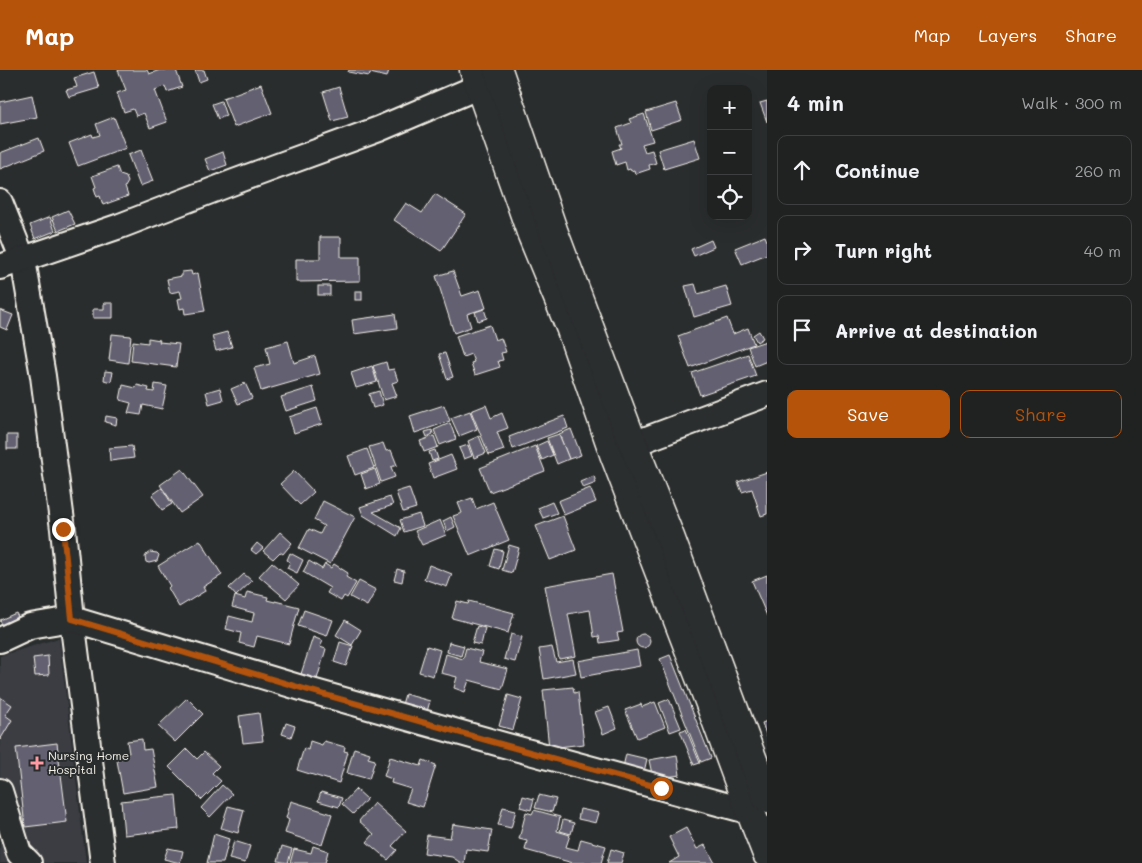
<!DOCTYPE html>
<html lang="en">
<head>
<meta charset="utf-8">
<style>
	body { margin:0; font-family:Mali,sans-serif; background:#282a2a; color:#f1f3f6 }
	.controls { position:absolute; right:15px; top:15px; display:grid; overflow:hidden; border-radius:10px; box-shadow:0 5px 20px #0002 }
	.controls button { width:45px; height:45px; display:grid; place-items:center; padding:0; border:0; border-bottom:1px solid #3d3f40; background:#202222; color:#f1f3f6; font:25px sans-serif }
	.stop { position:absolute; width:15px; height:15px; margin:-11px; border:4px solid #b45309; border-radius:50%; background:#fff }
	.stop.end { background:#b45309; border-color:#fff; box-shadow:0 1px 5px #0008 }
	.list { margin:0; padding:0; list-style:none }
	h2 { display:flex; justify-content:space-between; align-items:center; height:65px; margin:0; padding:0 20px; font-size:21px }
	h2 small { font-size:16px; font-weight:400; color:#a2a4a5 }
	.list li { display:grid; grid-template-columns:32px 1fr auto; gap:15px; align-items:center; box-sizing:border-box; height:70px; margin:0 10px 10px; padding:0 10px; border:1px solid #3d3f40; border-radius:10px }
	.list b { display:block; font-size:19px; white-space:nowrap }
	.list em { font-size:16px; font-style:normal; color:#a2a4a5 }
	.actions { display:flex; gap:10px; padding:15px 20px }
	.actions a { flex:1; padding:11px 0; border:1px solid #b45309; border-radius:10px; text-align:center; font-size:18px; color:#b45309 }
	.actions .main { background:#b45309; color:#fff }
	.icon { flex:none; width:28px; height:28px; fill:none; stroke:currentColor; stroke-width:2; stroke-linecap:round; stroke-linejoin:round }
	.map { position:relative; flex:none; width:767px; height:793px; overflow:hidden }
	header { display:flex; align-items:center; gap:30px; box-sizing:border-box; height:70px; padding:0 25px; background:#b45309; color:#fff }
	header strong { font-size:24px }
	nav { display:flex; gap:28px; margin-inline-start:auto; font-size:18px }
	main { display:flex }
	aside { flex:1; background:#202222 }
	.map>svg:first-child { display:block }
</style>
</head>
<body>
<header>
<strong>Map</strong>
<nav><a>Map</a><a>Layers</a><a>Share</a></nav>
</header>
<main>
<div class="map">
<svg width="767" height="793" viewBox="0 0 767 793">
	<rect width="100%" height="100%" fill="#2a2d2e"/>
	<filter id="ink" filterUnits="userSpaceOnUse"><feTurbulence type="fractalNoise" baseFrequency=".02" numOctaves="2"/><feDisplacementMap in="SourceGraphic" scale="10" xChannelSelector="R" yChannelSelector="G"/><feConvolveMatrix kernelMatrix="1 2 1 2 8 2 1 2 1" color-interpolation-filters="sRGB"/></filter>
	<g filter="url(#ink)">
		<polygon fill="#3b3c42" points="59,568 86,793 0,793 0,586"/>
		<g fill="#636072" stroke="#f4f1e8">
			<polygon points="118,0 147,0 149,4 160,0 176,0 182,17 167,22 165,16 155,20 167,52 150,58 144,43 136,46 133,39 124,42 117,23 126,20"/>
			<polygon points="195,0 204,0 207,9 199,12"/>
			<polygon points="349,0 389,0 387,7 370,3 369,6 348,2"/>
			<polygon points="94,2 99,18 69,27 66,20 77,17 74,8"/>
			<polygon points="261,14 272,43 234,57 223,28"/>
			<polygon points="339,17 348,47 332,51 323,22"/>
			<polygon points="32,25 37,47 0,54 0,32"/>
			<polygon points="221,31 226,46 218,49 212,34"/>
			<polygon points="767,31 767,52 760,33"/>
			<polygon points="676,33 682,50 651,60 646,42"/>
			<polygon points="644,44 653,71 642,74 645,82 652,80 656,93 649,95 650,99 635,104 634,100 631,101 630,99 627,100 625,92 616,95 612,81 621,78 619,74 622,74 617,58 631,53 629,49"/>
			<polygon points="114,47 126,78 78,96 69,73 92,64 93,67 100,65 96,54"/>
			<polygon points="39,68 44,81 0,99 0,83"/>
			<polygon points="694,69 700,88 664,99 658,80"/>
			<polygon points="141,80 153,111 140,116 128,85"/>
			<polygon points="223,82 227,95 210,101 205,89"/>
			<polygon points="117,97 120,105 126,107 128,112 125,117 128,126 103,135 100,126 97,127 94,118 96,117 92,106"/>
			<polygon points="435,124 466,144 441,181 394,150 406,133 422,143"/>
			<polygon points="68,140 75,154 58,161 52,147"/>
			<polygon points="50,147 55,161 35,169 30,155"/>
			<polygon points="765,166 767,171 767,184 742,194 735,178"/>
			<polygon points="320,167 341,167 341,187 360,187 360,211 296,212 296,189 320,189"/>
			<polygon points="711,170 714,177 694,186 691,179"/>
			<polygon points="191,201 192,205 198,203 205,241 185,244 184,238 180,239 178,229 182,228 180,221 170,223 167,209 182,206 182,202"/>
			<polygon points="453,201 462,226 480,220 486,238 467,244 471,257 454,263 436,206"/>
			<polygon points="695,214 698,224 726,216 732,236 694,247 685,216"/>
			<rect x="318" y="216" width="12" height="9"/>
			<rect x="355" y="221" width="7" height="9"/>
			<polygon points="104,233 113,233 113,248 93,248 93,239 104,239"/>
			<polygon points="484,239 487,248 478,251 475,242"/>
			<polygon points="0,240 13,245 7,260 0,257"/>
			<polygon points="395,244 397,258 354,264 352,250"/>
			<polygon points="727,248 733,264 748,258 754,274 690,298 678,266"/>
			<polygon points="490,255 495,270 501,268 506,282 501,283 503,290 498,291 500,297 475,305 471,293 474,292 471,284 463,287 456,266"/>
			<polygon points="759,261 763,268 757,272 753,265"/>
			<polygon points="227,262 232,277 216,281 212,266"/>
			<polygon points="112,264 131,266 128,293 109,290"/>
			<polygon points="148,268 160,270 159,272 179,274 176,297 131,291 133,271 148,273"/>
			<polygon points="288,271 294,293 315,286 320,304 261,321 254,298 270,294 266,277"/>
			<polygon points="766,271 767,274 767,291 755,296 748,277"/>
			<polygon points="445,283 453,307 447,309 439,284"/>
			<polygon points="748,284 756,306 700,325 692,303"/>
			<polygon points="386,292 388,300 394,299 398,311 392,313 397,326 384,330 373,296"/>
			<polygon points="372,296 377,312 356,318 351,303"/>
			<polygon points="105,301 113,302 111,312 104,310"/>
			<polygon points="245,313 252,328 238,334 231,319"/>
			<polygon points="155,314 167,316 162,339 143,335 141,345 128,343 131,333 120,330 123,315 136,318 137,315 149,318 148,321 154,322"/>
			<polygon points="313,317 317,331 286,341 281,327"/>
			<polygon points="220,318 223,330 209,334 206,322"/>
			<polygon points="379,321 383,335 373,338 369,324"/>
			<polygon points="444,335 450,351 415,363 410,346"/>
			<polygon points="486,335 491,348 502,343 508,358 497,362 504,380 489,385 471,341"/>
			<polygon points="317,338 322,354 294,363 289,347"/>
			<polygon points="470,341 477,359 459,366 451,348"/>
			<polygon points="106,346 117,348 116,355 105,352"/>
			<polygon points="564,346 568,358 513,379 509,367"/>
			<polygon points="450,353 456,369 440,375 434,360"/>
			<polygon points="571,359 581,385 569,389 559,364"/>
			<polygon points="432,360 433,364 427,367 425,362"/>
			<polygon points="559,364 569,389 557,394 547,368"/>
			<rect x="7" y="365" width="10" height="14"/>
			<polygon points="434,366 438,377 424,382 420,371"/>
			<polygon points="479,366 486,383 474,388 468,371"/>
			<polygon points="547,371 553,385 542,390 536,376"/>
			<polygon points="383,373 386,381 391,380 397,395 391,397 395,407 381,412 369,377"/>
			<polygon points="468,375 472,386 464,389 459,378"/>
			<polygon points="132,376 134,388 110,391 109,378"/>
			<polygon points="535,376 545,401 490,422 480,398"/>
			<polygon points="367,379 374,398 355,405 348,386"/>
			<polygon points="435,380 438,389 432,391 429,382"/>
			<polygon points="451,385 457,399 433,408 428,394"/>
			<polygon points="182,399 203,427 180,443 160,415"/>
			<polygon points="375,399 380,414 366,419 361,404"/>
			<polygon points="294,401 314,422 300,435 280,414"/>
			<polygon points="767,402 767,444 761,446 752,419 742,422 738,412"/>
			<polygon points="594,406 596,413 583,418 580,412"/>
			<polygon points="162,418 172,434 162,440 152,425"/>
			<polygon points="409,418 416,438 403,442 396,422"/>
			<polygon points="590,418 596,432 564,445 558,431"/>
			<polygon points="390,427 393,435 373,442 401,458 397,466 363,445 360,437"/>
			<polygon points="472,428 476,439 493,432 509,470 470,486 453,446 462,443 458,433"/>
			<polygon points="323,431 355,447 330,494 299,478 309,459 320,464 324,456 314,450"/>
			<polygon points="552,432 557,443 543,448 538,438"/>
			<polygon points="419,444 423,456 404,462 400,450"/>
			<polygon points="563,446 576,480 550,490 536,456"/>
			<polygon points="451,447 455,457 447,461 443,451"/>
			<polygon points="440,450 446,465 422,475 415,461"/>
			<polygon points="280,462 292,473 283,484 280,482 273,489 263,481"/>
			<polygon points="200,470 222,505 203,517 205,521 179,537 168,518 170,516 158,496"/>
			<polygon points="257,473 263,478 256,484 251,480"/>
			<polygon points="509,475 519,478 512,503 502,500"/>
			<polygon points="495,479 503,481 499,499 490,496"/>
			<polygon points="150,482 157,483 159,485 157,491 149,493 146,492 145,487 147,484"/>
			<polygon points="290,483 303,490 297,503 287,498 290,492 287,490"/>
			<polygon points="309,491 322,499 325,494 331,498 334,494 348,503 346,507 356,513 347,528 344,526 341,531 327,523 330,518 303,502"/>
			<polygon points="272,492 299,515 286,529 259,506"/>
			<polygon points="429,495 452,504 447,517 424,509"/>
			<polygon points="397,499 404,501 402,512 394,510"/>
			<polygon points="244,504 252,511 236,526 229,518"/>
			<polygon points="612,504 623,562 617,563 619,570 600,573 599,566 594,567 590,540 568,544 576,586 559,589 545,516"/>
			<polygon points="767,505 767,546 752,511"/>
			<polygon points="359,511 376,520 367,536 350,527"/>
			<polygon points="247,522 268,527 267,530 275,532 275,531 299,537 289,574 257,566 254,577 239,573 241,563 226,559 229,546 252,552 254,543 232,537 235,526 245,529"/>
			<polygon points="457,531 468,534 469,531 514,543 508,563 452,548"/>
			<polygon points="304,540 333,550 327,566 298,556"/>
			<polygon points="16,543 22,554 5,562 0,550"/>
			<polygon points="345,550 361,560 352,575 336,565"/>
			<polygon points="477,556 485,558 481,575 472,573"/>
			<polygon points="511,564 522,567 515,592 504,589"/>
			<circle cx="643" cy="571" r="7"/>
			<polygon points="313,567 323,571 320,577 326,579 317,609 301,604"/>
			<polygon points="340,572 353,576 346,596 334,592"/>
			<polygon points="449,572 464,576 461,586 447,582"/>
			<polygon points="427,576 440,580 433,606 419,602"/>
			<polygon points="552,577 556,592 573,589 576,603 544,609 539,579"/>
			<polygon points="466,578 482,582 479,592 508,599 502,619 469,610 465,622 454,618 457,607 441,603 446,584 463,589"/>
			<polygon points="637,580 640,596 581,607 578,591"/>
			<polygon points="670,585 711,688 701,692 660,589"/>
			<polygon points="48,586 49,605 35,606 33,588"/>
			<polygon points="573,617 574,623 578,622 584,674 549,678 543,620"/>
			<polygon points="405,624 430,631 426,645 401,638"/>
			<polygon points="508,625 522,629 513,660 499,656"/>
			<polygon points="0,627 12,635 5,645 12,650 0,670"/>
			<polygon points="187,628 203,644 175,672 158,656"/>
			<polygon points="669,629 681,658 670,662 659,633"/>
			<polygon points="655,632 665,657 637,668 625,640 641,634 642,637"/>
			<polygon points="609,637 617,658 603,664 595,642"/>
			<polygon points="259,643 263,671 243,673 239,646"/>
			<polygon points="767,651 767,667 762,653"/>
			<polygon points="286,653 295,656 291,667 282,664"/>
			<polygon points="686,659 700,693 694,695 680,661"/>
			<polygon points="142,669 143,680 151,679 158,717 123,723 116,685 129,683 127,671"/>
			<polygon points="310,671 322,675 324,671 345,677 344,681 348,682 339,713 297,700 304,678 308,680"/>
			<polygon points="57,673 67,752 25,757 16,678"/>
			<polygon points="354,678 370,683 368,688 375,690 369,709 347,703"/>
			<polygon points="187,679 197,689 204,682 219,696 212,703 221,711 202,730 169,697"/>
			<polygon points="626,684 647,689 644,702 623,697"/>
			<polygon points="677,685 680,705 653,709 649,690"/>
			<polygon points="390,687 421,696 423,690 436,695 423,737 406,732 411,719 391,713 392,709 384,706"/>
			<polygon points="222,715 232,724 210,747 201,738"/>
			<polygon points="356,719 367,729 353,744 342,734"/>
			<polygon points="321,722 342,728 339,737 318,731"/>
			<polygon points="176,725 179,759 124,765 121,731"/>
			<polygon points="539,725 556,729 552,742 535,738"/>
			<polygon points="523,726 534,729 531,740 520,737"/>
			<polygon points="291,731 332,744 322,775 285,763 289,750 286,748"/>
			<polygon points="374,733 406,761 392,776 397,780 388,790 367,772 374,764 359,751"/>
			<polygon points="228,736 244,740 238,763 221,758"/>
			<polygon points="503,737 516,740 511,758 498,755"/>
			<polygon points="580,739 599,743 596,753 578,749"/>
			<polygon points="534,740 560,747 557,761 570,765 566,777 578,780 581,769 606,776 601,793 573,793 525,780 527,771 519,769 526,742 532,744"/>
			<polygon points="563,750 574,753 571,764 560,761"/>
			<polygon points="453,754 492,760 488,782 466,779 464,793 461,793 452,787 424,783 427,765 450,768"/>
			<polygon points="686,758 697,779 705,775 715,793 669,793 679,787 669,767"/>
			<polygon points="214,764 229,769 223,793 207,793"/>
			<polygon points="234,771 250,776 245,793 229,789"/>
			<polygon points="282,776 292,779 288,793 278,791"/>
			<polygon points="313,776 328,781 325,793 290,793 294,779 311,783"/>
			<polygon points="168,778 183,781 180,793 164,789"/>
			<polygon points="611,779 624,783 621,793 607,793"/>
		</g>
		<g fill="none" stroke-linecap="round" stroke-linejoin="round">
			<defs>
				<g id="minor">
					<polyline points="0,132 23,190 43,306 63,459 72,549 103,793"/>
					<polyline points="0,197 120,156 234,112 379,59 480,16"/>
					<polyline points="633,374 767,324"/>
					<polyline points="0,570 30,556 72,549 308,620 504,675 751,742"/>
					<polyline points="0,721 19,783 29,793"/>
				</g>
				<g id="major">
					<polyline points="474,0 532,165 570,257 614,384 712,639 740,715 767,784"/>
					<polyline points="498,0 554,163 633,374 670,467 767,728"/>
				</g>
			</defs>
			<use href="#minor" stroke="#f4f1e8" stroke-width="28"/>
			<use href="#major" stroke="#f4f1e8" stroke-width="31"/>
			<use href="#minor" stroke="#2a2d2e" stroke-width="24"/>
			<use href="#major" stroke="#2a2d2e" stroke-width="28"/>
		</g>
	</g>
	<g fill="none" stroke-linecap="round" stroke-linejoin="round" filter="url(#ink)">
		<polyline stroke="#b45309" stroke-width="6" points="63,459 72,549 308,620 504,675 661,718"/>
	</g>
	<path fill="#ff9aa2" stroke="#2a2d2e" stroke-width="2" d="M34.5 685.5h5v5h5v5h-5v5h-5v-5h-5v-5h5z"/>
	<g text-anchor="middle" stroke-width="4" stroke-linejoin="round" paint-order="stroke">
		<g font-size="12" fill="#f4f1e8" stroke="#2a2d2e" text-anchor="start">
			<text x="48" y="690">Nursing Home<tspan x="48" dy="14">Hospital</tspan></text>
		</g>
	</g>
</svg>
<div class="controls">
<button>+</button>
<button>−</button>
<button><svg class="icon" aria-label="locate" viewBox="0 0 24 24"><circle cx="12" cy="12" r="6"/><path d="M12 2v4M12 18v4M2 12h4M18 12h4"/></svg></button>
</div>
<div class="stop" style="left:661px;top:718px"></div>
<div class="stop end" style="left:63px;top:459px"></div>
</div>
<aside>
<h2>4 min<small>Walk · 300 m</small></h2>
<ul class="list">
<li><svg class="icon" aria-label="ahead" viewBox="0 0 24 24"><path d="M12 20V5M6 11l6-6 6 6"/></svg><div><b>Continue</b></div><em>260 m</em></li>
<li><svg class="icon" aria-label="right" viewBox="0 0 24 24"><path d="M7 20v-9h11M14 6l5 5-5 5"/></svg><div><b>Turn right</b></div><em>40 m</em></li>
<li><svg class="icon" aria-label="arrive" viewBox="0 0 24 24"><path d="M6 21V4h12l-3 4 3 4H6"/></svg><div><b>Arrive at destination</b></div></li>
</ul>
<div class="actions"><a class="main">Save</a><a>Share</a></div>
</aside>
</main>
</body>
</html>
